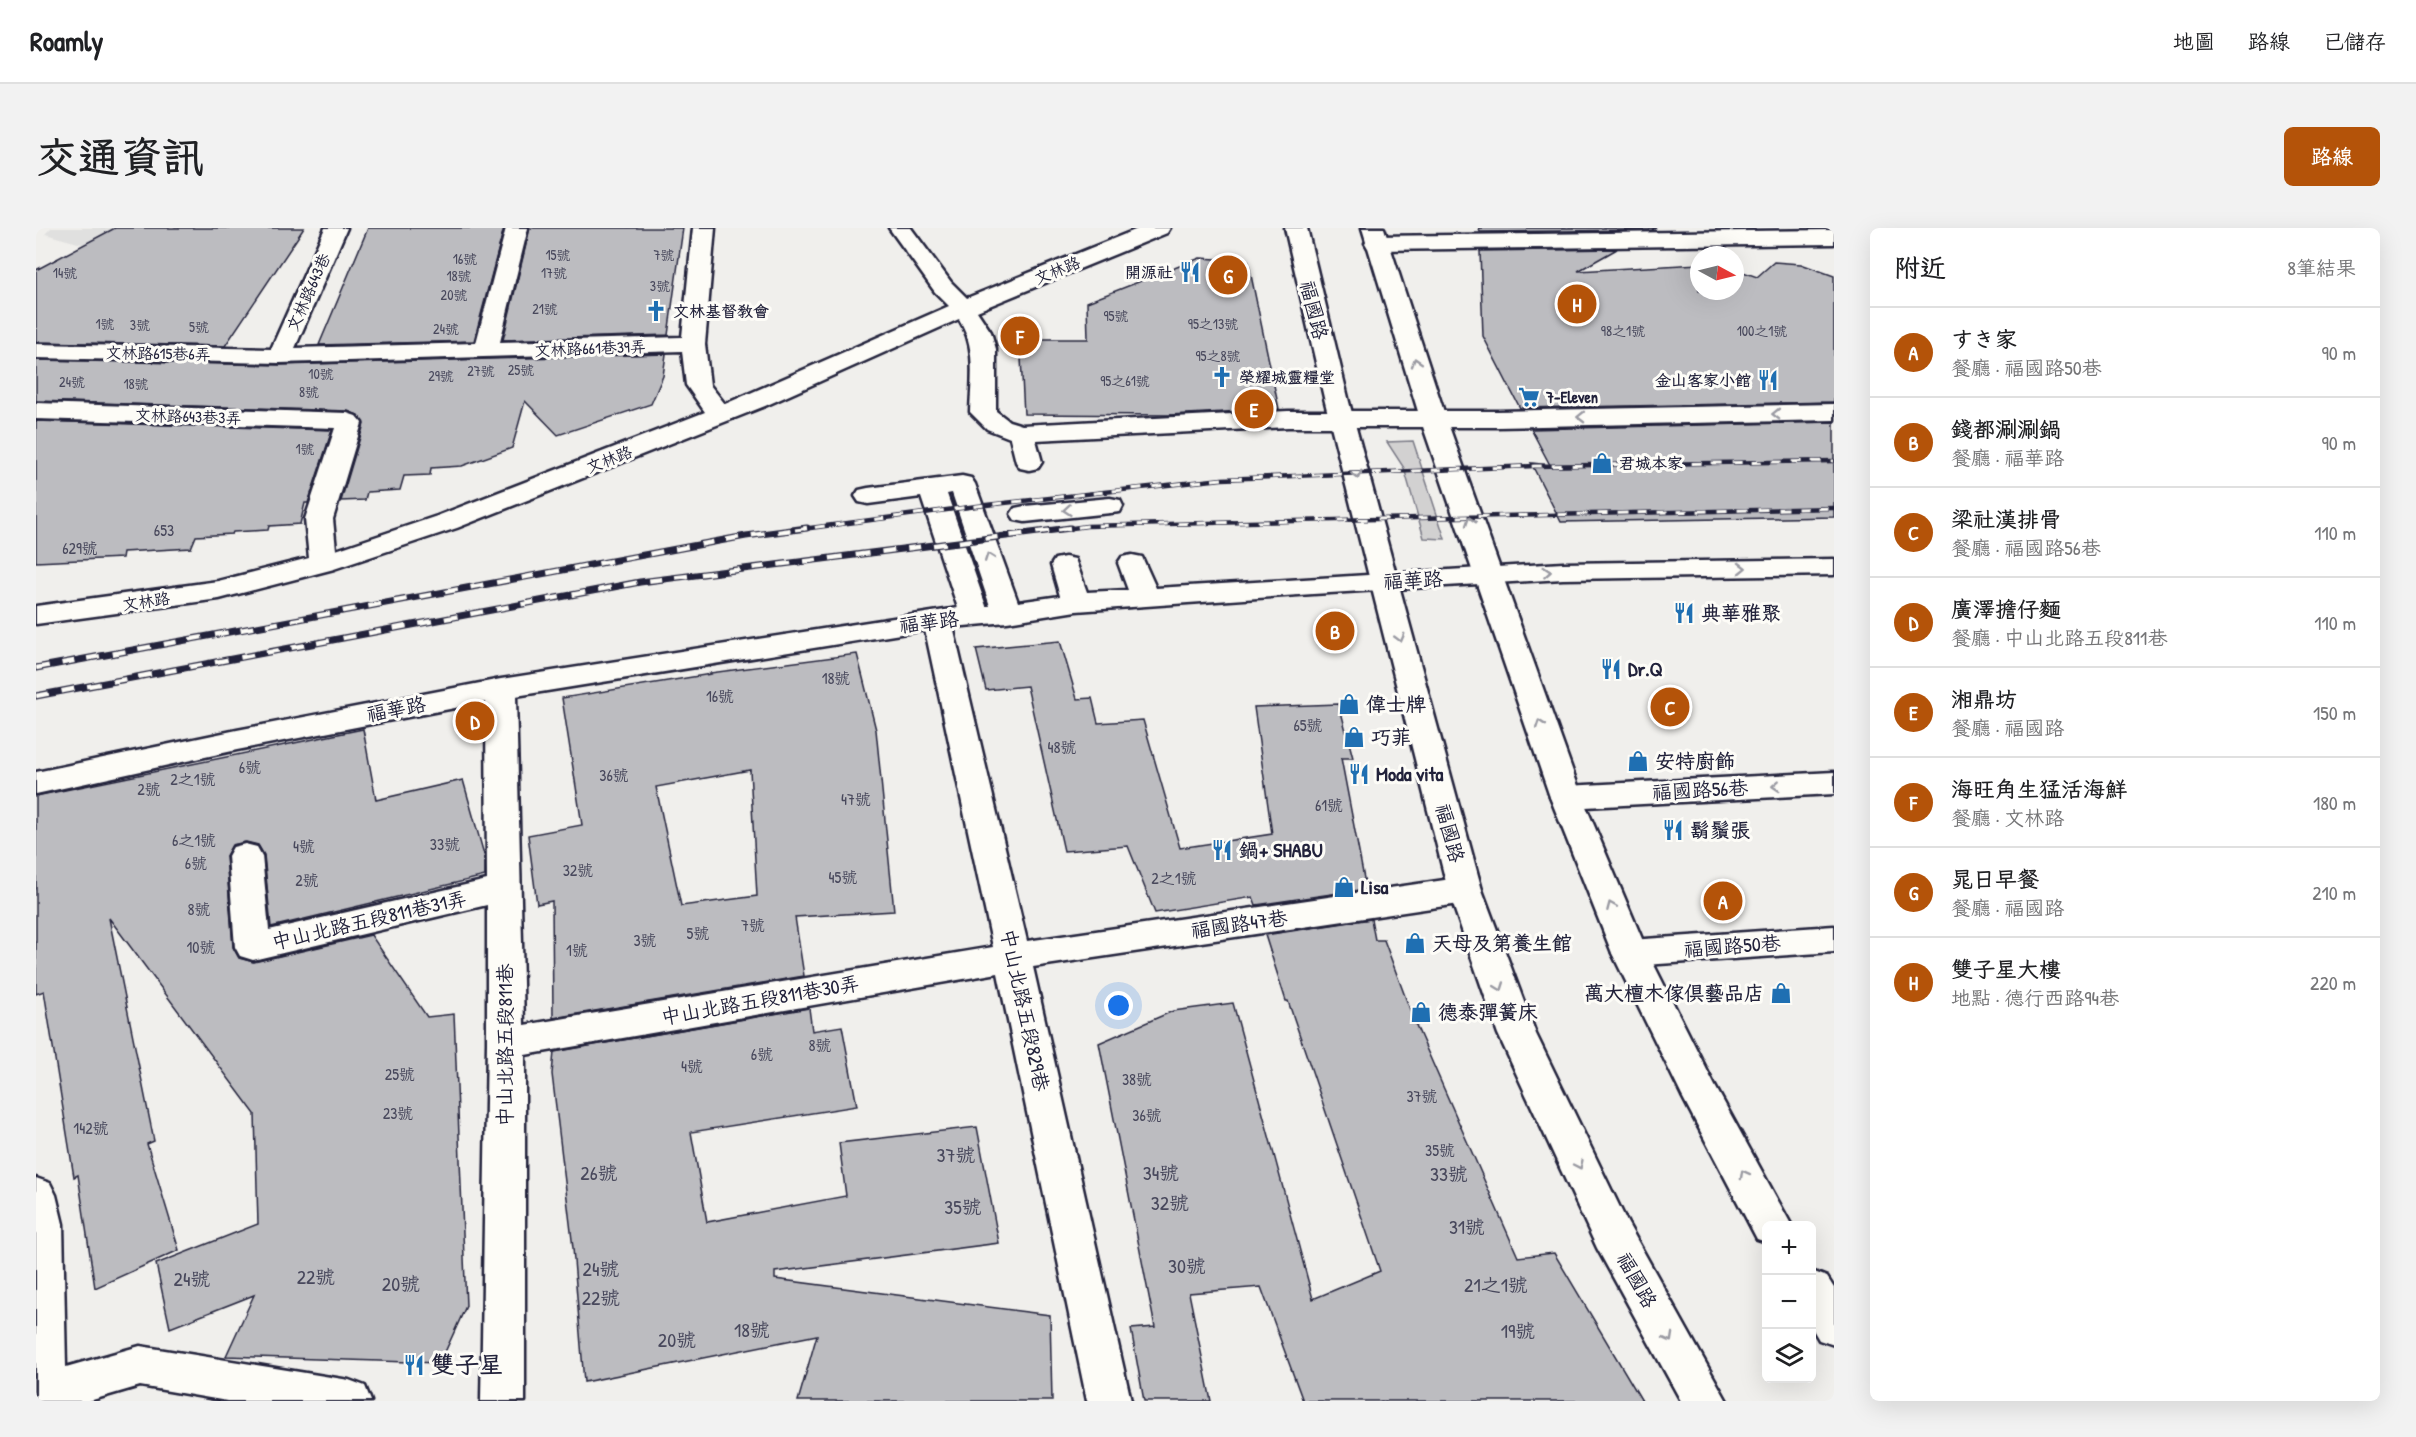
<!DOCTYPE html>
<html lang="zh-TW">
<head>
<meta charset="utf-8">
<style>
	body { margin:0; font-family:"Patrick Hand","LXGW WenKai TC","Klee One",sans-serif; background:#f2f2f2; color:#202124 }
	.controls { position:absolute; right:18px; bottom:18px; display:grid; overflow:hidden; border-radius:9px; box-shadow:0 6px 24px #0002 }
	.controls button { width:54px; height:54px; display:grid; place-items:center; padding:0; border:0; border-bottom:2px solid #e0e0e0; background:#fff; color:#202124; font:30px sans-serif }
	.compass { position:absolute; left:1654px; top:18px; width:54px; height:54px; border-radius:50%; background:#fff; box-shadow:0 6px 24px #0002; rotate:97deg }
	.you { position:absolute; left:1083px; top:778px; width:21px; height:21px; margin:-15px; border:4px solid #fff; border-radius:50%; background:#1a73e8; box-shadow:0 0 0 9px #1a73e833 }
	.badge { display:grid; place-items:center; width:39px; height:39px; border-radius:50%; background:#b45309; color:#fff; font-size:20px; font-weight:700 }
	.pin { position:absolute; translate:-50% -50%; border:3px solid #fff; box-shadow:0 2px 6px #0006 }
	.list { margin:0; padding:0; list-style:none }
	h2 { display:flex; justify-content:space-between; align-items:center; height:78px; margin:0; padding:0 24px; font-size:26px }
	h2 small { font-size:20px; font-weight:400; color:#757577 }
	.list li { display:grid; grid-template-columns:39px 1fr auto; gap:18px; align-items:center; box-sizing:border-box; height:90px; padding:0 24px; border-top:2px solid #e0e0e0 }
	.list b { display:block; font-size:22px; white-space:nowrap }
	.list p { margin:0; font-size:20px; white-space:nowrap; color:#757577 }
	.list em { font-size:20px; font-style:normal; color:#757577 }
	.icon { flex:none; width:33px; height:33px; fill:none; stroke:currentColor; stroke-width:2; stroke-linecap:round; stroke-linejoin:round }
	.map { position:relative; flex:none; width:1798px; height:1173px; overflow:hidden; border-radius:9px }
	header { display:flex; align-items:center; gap:36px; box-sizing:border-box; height:84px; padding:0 30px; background:#fff; border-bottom:2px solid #e0e0e0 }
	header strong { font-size:28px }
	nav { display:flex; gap:33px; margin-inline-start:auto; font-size:21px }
	.intro { display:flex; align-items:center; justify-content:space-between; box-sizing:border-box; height:144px; padding:0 36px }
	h1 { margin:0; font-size:42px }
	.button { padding:15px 27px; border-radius:9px; background:#b45309; color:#fff; font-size:21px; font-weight:700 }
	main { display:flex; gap:36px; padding:0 36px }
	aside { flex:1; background:#fff; border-radius:9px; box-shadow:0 6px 24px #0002 }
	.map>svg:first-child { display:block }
</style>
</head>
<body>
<header>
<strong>Roamly</strong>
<nav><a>地圖</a><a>路線</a><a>已儲存</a></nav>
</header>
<div class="intro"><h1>交通資訊</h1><a class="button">路線</a></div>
<main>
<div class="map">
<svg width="1798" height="1173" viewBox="0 0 1798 1173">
	<rect width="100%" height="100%" fill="#f0efec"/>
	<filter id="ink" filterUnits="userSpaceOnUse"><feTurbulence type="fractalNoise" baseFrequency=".0167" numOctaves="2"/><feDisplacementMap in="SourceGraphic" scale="12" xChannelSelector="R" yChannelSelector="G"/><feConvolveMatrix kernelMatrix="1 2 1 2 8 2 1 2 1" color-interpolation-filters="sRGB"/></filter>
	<g filter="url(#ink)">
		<polygon fill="#e0e0df" points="15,0 201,0 130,39 9,6"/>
		<polygon fill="#d2d1d1" stroke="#7a7a86" stroke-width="1.5" points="1377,213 1409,311 1388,310 1368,240 1351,214"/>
		<g fill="#bcbcc0" stroke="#22223b" stroke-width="1.5" fill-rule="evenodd">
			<polygon points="79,0 268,0 189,118 0,114 0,42"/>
			<polygon points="332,0 468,0 438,113 283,117"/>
			<polygon points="494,0 647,0 632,107 467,112"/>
			<polygon points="1443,0 1620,0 1616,2 1444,4"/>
			<polygon points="1581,21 1542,43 1663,36 1663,63 1699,63 1699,41 1721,49 1738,34 1765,36 1798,48 1798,174 1484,180 1447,108 1444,23"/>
			<polygon points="1164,30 1212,33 1243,181 1133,187 988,186 984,111 1052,111 1051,74"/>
			<polygon points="630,126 627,148 615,176 522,207 489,173 476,220 426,238 395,240 394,247 368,248 364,262 331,264 329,272 305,273 328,196 322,187 312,183 0,173 0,132 244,137"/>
			<polygon points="0,193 296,202 272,275 269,275 264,296 233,298 232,302 197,304 196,306 160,308 155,320 87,324 86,330 0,334"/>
			<polygon points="1798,194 1798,289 1525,294 1495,235 1514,237 1495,201"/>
			<polygon points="1024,413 1041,471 1056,470 1062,495 1107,492 1144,620 1236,606 1218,479 1303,476 1317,530 1305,530 1330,661 1220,677 1217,669 1119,685 1092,618 1028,623 991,458 950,462 940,421"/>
			<path d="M821,426L840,502L858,683L759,689L768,748L517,790L516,673L501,676L492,607L546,597L526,470L675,446L674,445ZM714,542L721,668L645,678L620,559Z"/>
			<polygon points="327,501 340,572 427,552 449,630 449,648 235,699 228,627 222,617 210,614 196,617 190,628 197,719 203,730 218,734 335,707 391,789 418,786 430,1078 404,1135 190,1128 218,1067 134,1100 120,1036 222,996 219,886 73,690 118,913 111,916 143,1022 59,1060 42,947 38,949 8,763 0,766 0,568"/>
			<polygon points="1335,691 1339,712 1348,712 1379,795 1482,1029 1518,1025 1606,1173 1267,1173 1225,1059 1153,1065 1175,1173 1108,1173 1095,1101 1119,1099 1063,815 1137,783 1197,775 1277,1071 1344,1043 1252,773 1250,773 1229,707"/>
			<polygon points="773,780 776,803 806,798 821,878 655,904 671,994 810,968 803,915 941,899 963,1015 739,1044 739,1051 1014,1087 1016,1173 762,1173 781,1107 548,1154 537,1020 516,846 518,824"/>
		</g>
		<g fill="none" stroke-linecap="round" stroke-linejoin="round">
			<defs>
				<g id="minor">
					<path d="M289,0H311L259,120L440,115L470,0H492L464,114L646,109L657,0H679L669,116L674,157L689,176L913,78L899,64L853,0H875L915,54L931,70L1104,0H1134L1131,5L941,83L955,104L960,121V183L973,193L986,197L1252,183H1461L1798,176V192L1461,199H1252L1000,212L1006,234L1002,240L993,242L984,240L980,234L974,210L951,201L934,184C935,151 941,120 923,91L729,178L421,300L298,341L183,371L0,396V378L182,353L273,330L269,291L299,200L0,191V175L311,185L320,188L326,195L297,291L300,322L401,288L669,184L650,157L646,123L244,135L0,130V116L235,121Z"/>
					<polygon points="1798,2 1798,16 1340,22 1332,20 1329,15 1332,10 1340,8"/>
					<path d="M926,248L935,250L939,256L982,374L1024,368L1015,337L1019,331L1029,329L1039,331L1051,364L1092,362L1082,335L1086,329L1096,327L1106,329L1120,360L1527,335L1798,331V347L1527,351L1277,366L1040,383L971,394L917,399L991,713L1429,649L1441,653L1446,662L1441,671L1429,675L997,739L1095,1173H1051L962,745L489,827V1173H445L451,815V677L217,732L204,728L199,719L192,628L197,619L209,616L221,619L226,628L233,702L451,652L450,474L201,522L0,566V544L201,502L465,451L922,380L885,269L832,276L823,274L819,268L823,262L832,260ZM916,265L954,378H950L911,266ZM889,402L957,719L488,797L480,468Z"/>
					<polygon points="1074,270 1084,272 1087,278 1084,284 989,294 979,292 975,286 979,280 989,278"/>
					<polygon points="1798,544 1798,566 1530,580 1518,577 1514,569 1518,561 1530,558"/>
					<polygon points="1798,698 1798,724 1594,738 1581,734 1576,725 1581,716 1594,712"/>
					<polygon points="0,950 14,955 20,967 27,996 30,1139 104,1118 313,1152 329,1158 335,1173 191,1173 104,1158 53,1173 0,1173"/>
				</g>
				<g id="major">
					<polygon points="1249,0 1271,0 1313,174 1446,662 1500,806 1591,994 1691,1173 1645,1173 1561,1020 1462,806 1412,662 1289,174"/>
					<polygon points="1326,0 1348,0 1410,190 1546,569 1612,725 1679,858 1756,998 1730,998 1730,1014 1721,1011 1646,868 1576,725 1514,569 1384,190"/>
					<polygon points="1776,1043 1791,1049 1798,1060 1798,1117 1783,1112 1776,1100"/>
				</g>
			</defs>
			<use href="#minor" stroke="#22223b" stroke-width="5"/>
			<use href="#major" stroke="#22223b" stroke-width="5"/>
			<use href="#minor" fill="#fdfcf7" fill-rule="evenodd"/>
			<use href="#major" fill="#fdfcf7" fill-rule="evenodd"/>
			<defs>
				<g id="rail-far1">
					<polyline points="759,302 941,278 1186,251 1499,238 1798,233"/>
					<polyline points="1022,302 1051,298 1798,280"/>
				</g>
				<g id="rail">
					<polyline points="0,440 710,308 771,300"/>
					<polyline points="0,468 604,354 1034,300"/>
				</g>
			</defs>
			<use href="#rail-far1" stroke="#22223b" stroke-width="4.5"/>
			<use href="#rail" stroke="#22223b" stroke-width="7"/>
			<use href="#rail-far1" stroke="#fdfcf7" stroke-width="3" stroke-dasharray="10" stroke-linecap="butt"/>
			<use href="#rail" stroke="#fdfcf7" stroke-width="4.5" stroke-dasharray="13" stroke-linecap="butt"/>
		</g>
		<defs><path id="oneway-chevron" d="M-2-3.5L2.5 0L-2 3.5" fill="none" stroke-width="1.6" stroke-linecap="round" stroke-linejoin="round" transform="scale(1.5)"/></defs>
		<g stroke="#9a9aa2">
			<use href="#oneway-chevron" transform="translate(1380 134) rotate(-108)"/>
			<use href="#oneway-chevron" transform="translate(1740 186) rotate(179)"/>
			<use href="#oneway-chevron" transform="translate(1545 189) rotate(179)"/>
			<use href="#oneway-chevron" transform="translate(1321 247) rotate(76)"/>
			<use href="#oneway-chevron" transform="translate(1031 282) rotate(175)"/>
			<use href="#oneway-chevron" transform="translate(1434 293) rotate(-109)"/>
			<use href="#oneway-chevron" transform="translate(953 329) rotate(-110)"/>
			<use href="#oneway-chevron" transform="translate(1706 340) rotate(-1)"/>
			<use href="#oneway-chevron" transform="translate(1511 344) rotate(-4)"/>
			<use href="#oneway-chevron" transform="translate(1364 410) rotate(75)"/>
			<use href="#oneway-chevron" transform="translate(1504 496) rotate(-109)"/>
			<use href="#oneway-chevron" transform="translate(1740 558) rotate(177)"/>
			<use href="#oneway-chevron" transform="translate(1575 678) rotate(-113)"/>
			<use href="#oneway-chevron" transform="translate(1464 759) rotate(70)"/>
			<use href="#oneway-chevron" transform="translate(1543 937) rotate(65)"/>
			<use href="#oneway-chevron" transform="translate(1708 946) rotate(-119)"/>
			<use href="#oneway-chevron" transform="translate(1633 1110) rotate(61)"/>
		</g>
	</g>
	<defs>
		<symbol id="restaurant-bare" viewBox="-9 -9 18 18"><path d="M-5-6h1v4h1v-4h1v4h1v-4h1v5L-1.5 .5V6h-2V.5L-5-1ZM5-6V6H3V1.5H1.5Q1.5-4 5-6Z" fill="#1f6fb2" stroke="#fdfcf7" stroke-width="2.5" paint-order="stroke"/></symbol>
		<symbol id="church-bare" viewBox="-9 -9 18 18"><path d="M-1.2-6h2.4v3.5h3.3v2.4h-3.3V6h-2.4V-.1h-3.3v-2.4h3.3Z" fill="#1f6fb2" stroke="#fdfcf7" stroke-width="2.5" paint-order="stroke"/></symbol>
		<symbol id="supermarket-bare" viewBox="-9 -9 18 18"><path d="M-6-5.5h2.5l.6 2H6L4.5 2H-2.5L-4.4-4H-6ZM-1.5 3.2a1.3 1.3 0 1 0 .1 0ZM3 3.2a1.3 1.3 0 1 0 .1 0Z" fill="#1f6fb2" stroke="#fdfcf7" stroke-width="2.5" paint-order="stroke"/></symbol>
		<symbol id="shop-bare" viewBox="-9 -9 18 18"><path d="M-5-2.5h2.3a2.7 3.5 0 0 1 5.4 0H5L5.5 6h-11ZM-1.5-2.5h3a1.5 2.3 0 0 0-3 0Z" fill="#1f6fb2" stroke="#fdfcf7" stroke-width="2.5" paint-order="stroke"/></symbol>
	</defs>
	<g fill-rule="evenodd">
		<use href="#restaurant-bare" x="1139" y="29" width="30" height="30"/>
		<use href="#church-bare" x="605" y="68" width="30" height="30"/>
		<use href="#church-bare" x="1171" y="134" width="30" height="30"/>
		<use href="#restaurant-bare" x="1717" y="137" width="30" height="30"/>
		<use href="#supermarket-bare" x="1478" y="154" width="30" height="30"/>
		<use href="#shop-bare" x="1551" y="220" width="30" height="30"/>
		<use href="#restaurant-bare" x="1633" y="370" width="30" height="30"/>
		<use href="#restaurant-bare" x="1560" y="426" width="30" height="30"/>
		<use href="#shop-bare" x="1298" y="461" width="30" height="30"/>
		<use href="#shop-bare" x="1303" y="494" width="30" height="30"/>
		<use href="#shop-bare" x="1587" y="518" width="30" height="30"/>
		<use href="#restaurant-bare" x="1308" y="531" width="30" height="30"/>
		<use href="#restaurant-bare" x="1622" y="587" width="30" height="30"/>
		<use href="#restaurant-bare" x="1171" y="607" width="30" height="30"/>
		<use href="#shop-bare" x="1293" y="644" width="30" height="30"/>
		<use href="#shop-bare" x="1364" y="700" width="30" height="30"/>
		<use href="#shop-bare" x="1730" y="750" width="30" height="30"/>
		<use href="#shop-bare" x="1370" y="769" width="30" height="30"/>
		<use href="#restaurant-bare" x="363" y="1122" width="30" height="30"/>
	</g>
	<g text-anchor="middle" stroke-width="6" stroke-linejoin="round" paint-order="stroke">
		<g font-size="14" fill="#48485c">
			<text x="522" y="32">15號</text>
			<text x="628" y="32">7號</text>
			<text x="429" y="36">16號</text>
			<text x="29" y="50">14號</text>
			<text x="518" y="50">17號</text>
			<text x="423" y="53">18號</text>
			<text x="624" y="63">3號</text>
			<text x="418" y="72">20號</text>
			<text x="509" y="86">21號</text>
			<text x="1080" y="93">95號</text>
			<text x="69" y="101">1號</text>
			<text x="1177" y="101">95之13號</text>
			<text x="104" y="102">3號</text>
			<text x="163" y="104">5號</text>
			<text x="410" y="106">24號</text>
			<text x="1587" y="108">98之1號</text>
			<text x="1726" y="108">100之1號</text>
			<text x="1182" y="133">95之8號</text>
			<text x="485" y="147">25號</text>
			<text x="445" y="148">27號</text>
			<text x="285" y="151">10號</text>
			<text x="405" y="153">29號</text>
			<text x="1089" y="158">95之61號</text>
			<text x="36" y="159">24號</text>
			<text x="100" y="161">18號</text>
			<text x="273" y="169">8號</text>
			<text x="269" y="226">1號</text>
		</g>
		<g font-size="16" fill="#22223b" stroke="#fdfcf7">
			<text transform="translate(1021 42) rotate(-22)" y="6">文林路</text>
			<text transform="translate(272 64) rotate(-66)" y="6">文林路643巷</text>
			<text transform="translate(554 120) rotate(-2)" y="6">文林路661巷39弄</text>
			<text transform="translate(122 125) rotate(1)" y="6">文林路615巷6弄</text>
			<text transform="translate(152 188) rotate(2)" y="6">文林路643巷3弄</text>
			<text transform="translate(573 231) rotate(-21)" y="6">文林路</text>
			<text transform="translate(110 373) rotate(-8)" y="6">文林路</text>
		</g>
		<g font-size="16" font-weight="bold" fill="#22223b" stroke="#fdfcf7" text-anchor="start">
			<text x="1137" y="50" text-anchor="end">開源社</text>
			<text x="637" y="89">文林基督教會</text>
			<text x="1203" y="155">榮耀城靈糧堂</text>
			<text x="1715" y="158" text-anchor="end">金山客家小館</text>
			<text x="1510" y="175">7-Eleven</text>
			<text x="1583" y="241">君城本家</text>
		</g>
		<g font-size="16" fill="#48485c">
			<text x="128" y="308">653</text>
			<text x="44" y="326">629號</text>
			<text x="800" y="456">18號</text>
			<text x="684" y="474">16號</text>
			<text x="1272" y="503">65號</text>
			<text x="1026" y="525">48號</text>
			<text x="214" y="545">6號</text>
			<text x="578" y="553">36號</text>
			<text x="157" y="557">2之1號</text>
			<text x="113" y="567">2號</text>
			<text x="820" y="577">47號</text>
			<text x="1293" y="583">61號</text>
			<text x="158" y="618">6之1號</text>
			<text x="409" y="622">33號</text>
			<text x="268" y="624">4號</text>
			<text x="160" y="641">6號</text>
			<text x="542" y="648">32號</text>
			<text x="807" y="655">45號</text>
			<text x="1138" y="656">2之1號</text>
			<text x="271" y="658">2號</text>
			<text x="163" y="687">8號</text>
			<text x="717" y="703">7號</text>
			<text x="662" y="711">5號</text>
			<text x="609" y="718">3號</text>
			<text x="165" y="725">10號</text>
			<text x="541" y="728">1號</text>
			<text x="784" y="823">8號</text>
			<text x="726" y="832">6號</text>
			<text x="656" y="844">4號</text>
			<text x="364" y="852">25號</text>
			<text x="1101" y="857">38號</text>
			<text x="1386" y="874">37號</text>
			<text x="362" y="891">23號</text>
			<text x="1111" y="893">36號</text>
			<text x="55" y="906">142號</text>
			<text x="1404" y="928">35號</text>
		</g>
		<g font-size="20" fill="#22223b" stroke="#fdfcf7">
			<text transform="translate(1278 82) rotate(76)" y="7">福國路</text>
			<text transform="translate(1377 352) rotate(-3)" y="7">福華路</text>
			<text transform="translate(893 394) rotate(-7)" y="7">福華路</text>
			<text transform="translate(360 481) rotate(-11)" y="7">福華路</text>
			<text transform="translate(1664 562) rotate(-3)" y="7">福國路56巷</text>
			<text transform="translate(1414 605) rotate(75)" y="7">福國路</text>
			<text transform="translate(333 692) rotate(-13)" y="7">中山北路五段811巷31弄</text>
			<text transform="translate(1203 696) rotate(-8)" y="7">福國路47巷</text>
			<text transform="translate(1696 718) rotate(-4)" y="7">福國路50巷</text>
			<text transform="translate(724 772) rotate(-10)" y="7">中山北路五段811巷30弄</text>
			<text transform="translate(989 782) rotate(78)" y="7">中山北路五段829巷</text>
			<text transform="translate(469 817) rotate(-90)" y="7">中山北路五段811巷</text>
			<text transform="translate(1601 1052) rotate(61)" y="7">福國路</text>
		</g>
		<g font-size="20" font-weight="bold" fill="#22223b" stroke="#fdfcf7" text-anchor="start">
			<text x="1665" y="392">典華雅聚</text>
			<text x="1592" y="448">Dr.Q</text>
			<text x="1330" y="483">偉士牌</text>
			<text x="1335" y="516">巧菲</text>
			<text x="1619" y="540">安特廚飾</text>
			<text x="1340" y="553">Moda vita</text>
			<text x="1654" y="609">鬍鬚張</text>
			<text x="1203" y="629">鍋+ SHABU</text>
			<text x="1325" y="666">Lisa</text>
			<text x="1396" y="722">天母及第養生館</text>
			<text x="1728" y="772" text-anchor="end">萬大檀木傢俱藝品店</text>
			<text x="1402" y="791">德泰彈簧床</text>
		</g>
		<g font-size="20" fill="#48485c">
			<text x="920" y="934">37號</text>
			<text x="563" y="952">26號</text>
			<text x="1125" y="952">34號</text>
			<text x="1413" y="953">33號</text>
			<text x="1134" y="982">32號</text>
			<text x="927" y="986">35號</text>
			<text x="1431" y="1006">31號</text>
			<text x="1151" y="1045">30號</text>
			<text x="565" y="1048">24號</text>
			<text x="280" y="1056">22號</text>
			<text x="156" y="1058">24號</text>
			<text x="365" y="1063">20號</text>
			<text x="1460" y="1064">21之1號</text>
			<text x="565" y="1077">22號</text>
			<text x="716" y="1109">18號</text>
			<text x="1482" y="1110">19號</text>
			<text x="641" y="1119">20號</text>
		</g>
		<g font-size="24" font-weight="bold" fill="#22223b" stroke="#fdfcf7" text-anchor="start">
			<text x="395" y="1145">雙子星</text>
		</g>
	</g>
</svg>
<div class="controls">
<button>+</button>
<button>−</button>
<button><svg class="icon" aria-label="layers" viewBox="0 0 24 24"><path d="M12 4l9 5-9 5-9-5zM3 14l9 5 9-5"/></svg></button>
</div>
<svg class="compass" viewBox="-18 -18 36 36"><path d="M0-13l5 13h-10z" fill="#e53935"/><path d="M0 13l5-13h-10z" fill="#757577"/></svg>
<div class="you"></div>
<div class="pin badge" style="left:1687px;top:673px">A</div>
<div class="pin badge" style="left:1299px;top:403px">B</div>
<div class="pin badge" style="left:1634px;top:479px">C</div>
<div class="pin badge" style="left:439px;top:493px">D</div>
<div class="pin badge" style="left:1218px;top:181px">E</div>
<div class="pin badge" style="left:984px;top:108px">F</div>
<div class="pin badge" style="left:1192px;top:47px">G</div>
<div class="pin badge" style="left:1541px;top:76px">H</div>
</div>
<aside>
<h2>附近<small>8筆結果</small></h2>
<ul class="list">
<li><span class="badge">A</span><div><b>すき家</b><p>餐廳 · 福國路50巷</p></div><em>90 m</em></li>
<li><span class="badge">B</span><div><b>錢都涮涮鍋</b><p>餐廳 · 福華路</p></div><em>90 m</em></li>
<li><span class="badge">C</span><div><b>梁社漢排骨</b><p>餐廳 · 福國路56巷</p></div><em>110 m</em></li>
<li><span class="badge">D</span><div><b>廣澤擔仔麵</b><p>餐廳 · 中山北路五段811巷</p></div><em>110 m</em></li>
<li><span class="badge">E</span><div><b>湘鼎坊</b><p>餐廳 · 福國路</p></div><em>150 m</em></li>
<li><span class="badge">F</span><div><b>海旺角生猛活海鮮</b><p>餐廳 · 文林路</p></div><em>180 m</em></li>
<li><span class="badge">G</span><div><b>晁日早餐</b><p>餐廳 · 福國路</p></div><em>210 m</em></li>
<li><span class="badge">H</span><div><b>雙子星大樓</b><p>地點 · 德行西路94巷</p></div><em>220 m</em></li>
</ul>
</aside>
</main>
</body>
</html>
